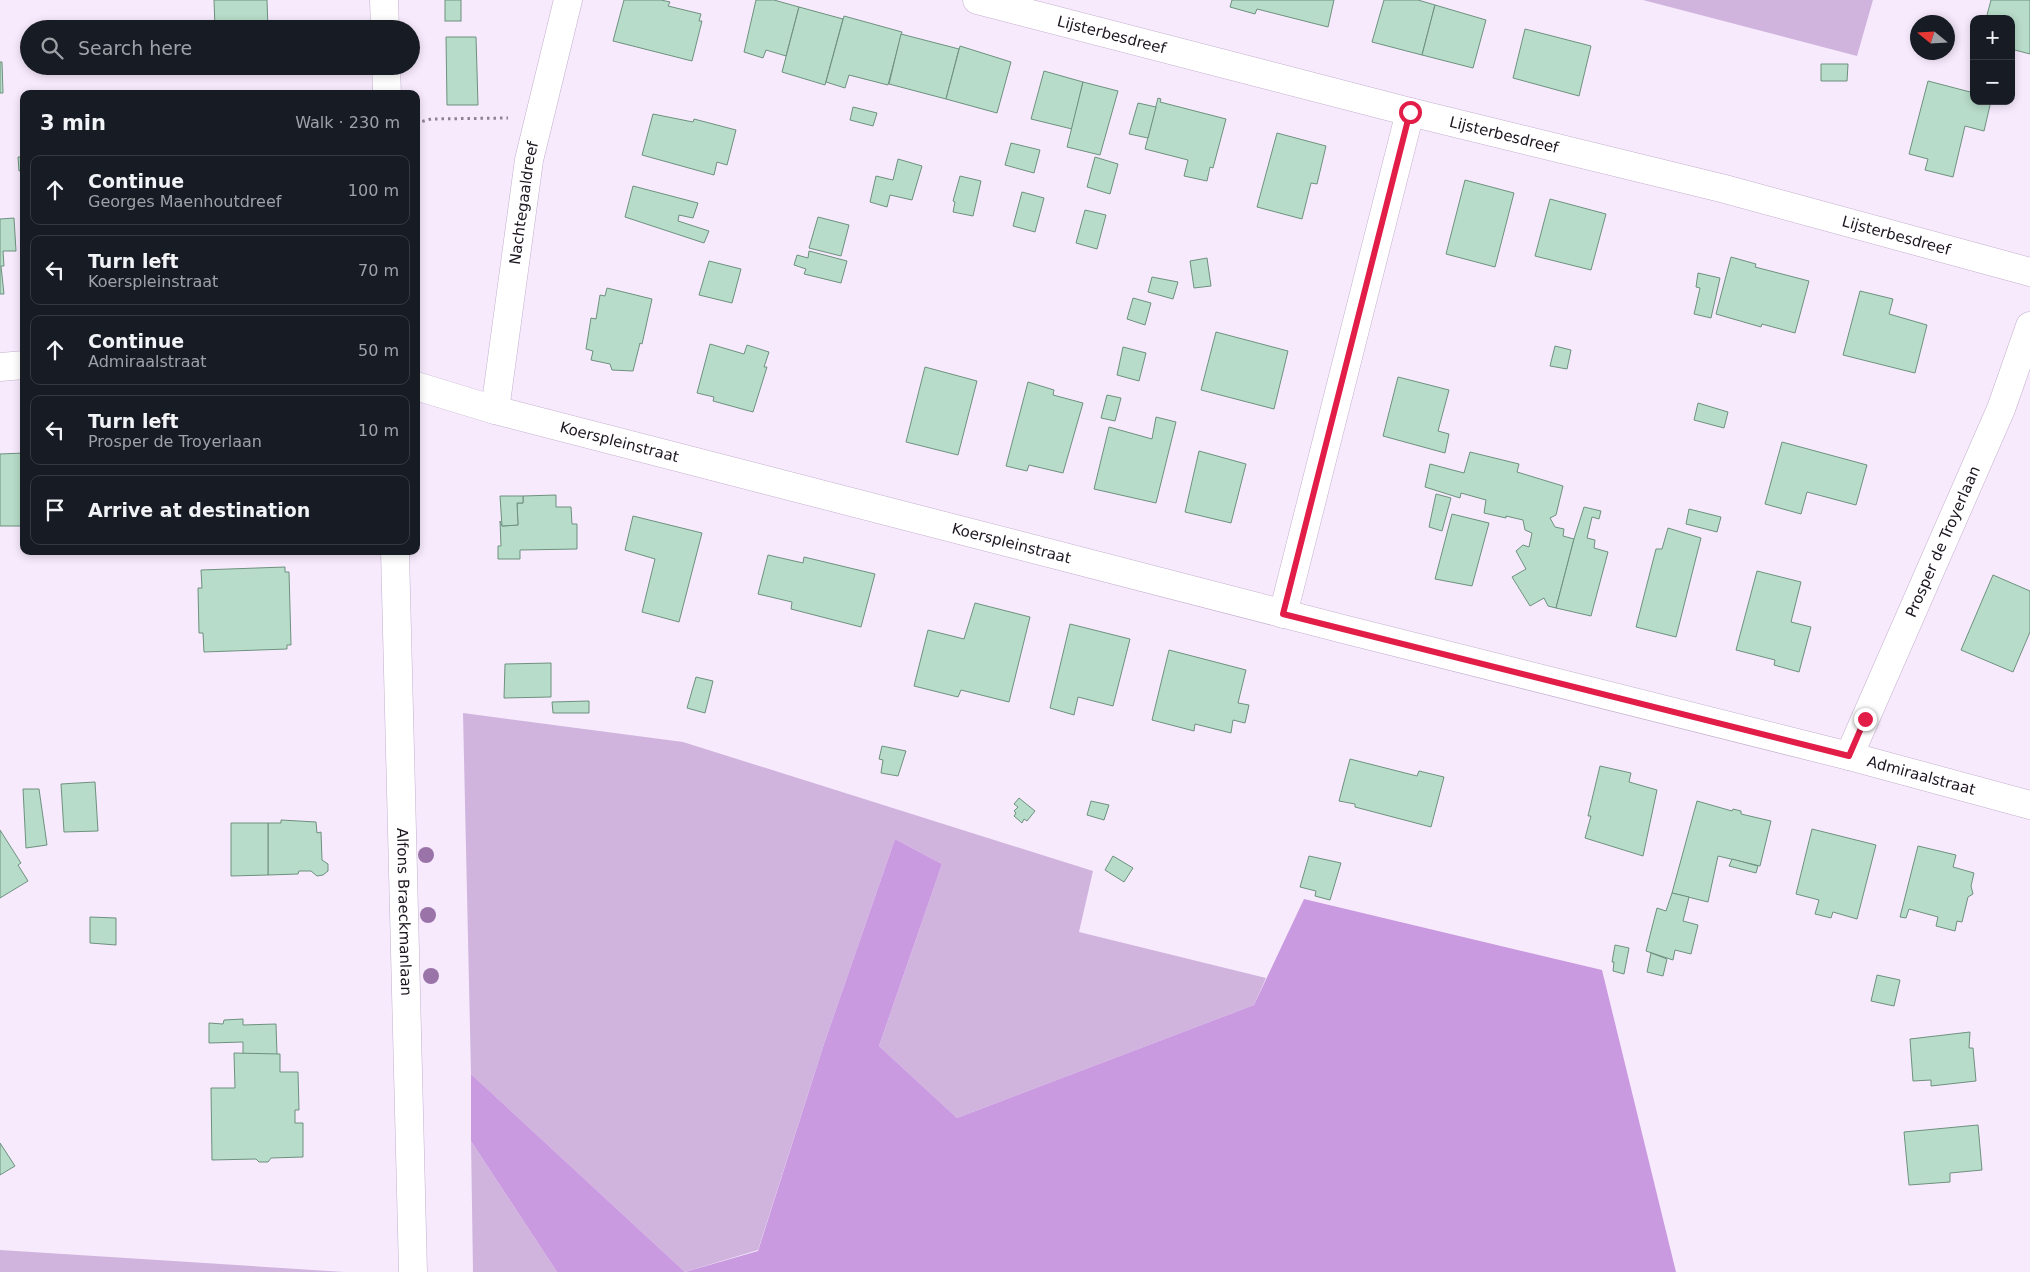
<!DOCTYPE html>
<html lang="en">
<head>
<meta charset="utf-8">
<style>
	body { margin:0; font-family:"DejaVu Sans",sans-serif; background:#242831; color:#f1f3f6 }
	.controls { position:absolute; right:15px; top:15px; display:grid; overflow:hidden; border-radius:10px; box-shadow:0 2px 8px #0003 }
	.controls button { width:45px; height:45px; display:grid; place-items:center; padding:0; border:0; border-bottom:1px solid #363941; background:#171b24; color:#f1f3f6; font:25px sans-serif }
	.compass { position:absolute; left:1910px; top:15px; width:45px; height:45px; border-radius:50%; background:#171b24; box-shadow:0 2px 8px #0003; rotate:288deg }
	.stop { position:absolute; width:15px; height:15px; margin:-11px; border:4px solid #e11d48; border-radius:50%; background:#fff }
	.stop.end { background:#e11d48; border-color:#fff; box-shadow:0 1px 5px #0008 }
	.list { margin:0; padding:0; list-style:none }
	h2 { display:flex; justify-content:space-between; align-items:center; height:65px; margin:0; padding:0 20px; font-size:21px }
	h2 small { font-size:16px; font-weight:400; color:#9ea1a6 }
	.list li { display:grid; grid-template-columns:32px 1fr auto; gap:15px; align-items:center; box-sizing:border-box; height:70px; margin:0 10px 10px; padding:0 10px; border:1px solid #363941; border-radius:10px }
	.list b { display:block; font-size:19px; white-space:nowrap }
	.list p { margin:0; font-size:16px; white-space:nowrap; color:#9ea1a6 }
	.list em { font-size:16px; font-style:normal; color:#9ea1a6 }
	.icon { flex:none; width:28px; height:28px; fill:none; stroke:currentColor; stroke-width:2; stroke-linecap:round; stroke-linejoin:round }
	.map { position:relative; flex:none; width:2030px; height:1272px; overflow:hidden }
	.search { position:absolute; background:#171b24; box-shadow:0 2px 8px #0003; left:20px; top:20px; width:400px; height:55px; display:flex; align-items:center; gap:12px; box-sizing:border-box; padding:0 18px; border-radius:28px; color:#9ea1a6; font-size:19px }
	.panel { position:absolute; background:#171b24; box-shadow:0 2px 8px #0003; left:20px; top:90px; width:400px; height:465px; border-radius:10px }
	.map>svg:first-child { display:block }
</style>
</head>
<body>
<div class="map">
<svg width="2030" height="1272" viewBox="0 0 2030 1272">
	<rect width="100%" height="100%" fill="#f7eafd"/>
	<g fill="#d0b4de">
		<polygon points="1643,0 1873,0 1857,56"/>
		<polygon points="463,713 683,742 1093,871 1079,932 1266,978 1254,1005 957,1118 879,1046 942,864 895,839 824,1044 758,1250 685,1272 471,1074"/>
		<polygon points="471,1141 557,1272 473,1272"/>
		<polygon points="0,1250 344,1272 0,1272"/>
	</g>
	<polygon fill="#c99adf" points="895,839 942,864 879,1046 957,1118 1254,1005 1304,899 1602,970 1676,1272 557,1272 471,1141 471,1074 685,1272 758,1251 824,1044"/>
	<g fill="#b7dcc9" stroke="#6e917f">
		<polygon points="214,0 267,0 268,29 215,29"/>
		<rect x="445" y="0" width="16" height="21"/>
		<polygon points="624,0 661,0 670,2 668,6 701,14 699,21 702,21 692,61 613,41"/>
		<polygon points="756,0 774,0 799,7 786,56 766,50 763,58 744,52"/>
		<polygon points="1232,0 1334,0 1328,27 1257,9 1255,14 1230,7"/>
		<polygon points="1384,0 1418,0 1435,5 1422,55 1372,42"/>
		<polygon points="1991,0 2030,0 2030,54 2011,49 2011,19 1986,19"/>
		<polygon points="1435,5 1486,20 1473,68 1422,55"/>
		<polygon points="799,7 843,19 825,85 782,72"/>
		<polygon points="844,16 902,32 888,85 849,75 845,88 826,82"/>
		<polygon points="1525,29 1591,46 1579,96 1513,78"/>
		<polygon points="901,34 959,49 946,99 889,84"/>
		<polygon points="446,37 476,37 478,105 447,105"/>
		<polygon points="960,46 1011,62 997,113 946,99"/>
		<polygon points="0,62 2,62 3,93 0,93"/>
		<polygon points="1821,64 1848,64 1847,81 1821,81"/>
		<polygon points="1044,71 1083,82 1072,129 1031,119"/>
		<polygon points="1928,81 1974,93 1974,101 1991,101 1984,131 1965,126 1953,177 1925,170 1928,159 1909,154"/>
		<polygon points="1083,82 1118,91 1100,155 1067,147"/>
		<polygon points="1158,98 1161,99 1160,102 1226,119 1213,168 1210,167 1207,181 1184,176 1188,160 1145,149"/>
		<polygon points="1138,103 1156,107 1148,138 1129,134"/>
		<polygon points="853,107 877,113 873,126 850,120"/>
		<polygon points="653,114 693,122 694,119 736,130 727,165 717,162 714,175 642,155"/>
		<polygon points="1277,133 1326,146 1317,184 1311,183 1302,219 1257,207"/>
		<polygon points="1011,143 1040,150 1034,173 1005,165"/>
		<polygon points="18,157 24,157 24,170 19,171"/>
		<polygon points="1095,157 1118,164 1110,194 1087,187"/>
		<polygon points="898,159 922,166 912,200 890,195 887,207 870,202 876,176 893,180"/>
		<polygon points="960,176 981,181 973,216 953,212 955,202 953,201"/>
		<polygon points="1465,180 1514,193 1495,267 1446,254"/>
		<polygon points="633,186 698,203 693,218 679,215 678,221 709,231 704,243 625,217"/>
		<polygon points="1022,192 1044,198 1035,232 1013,226"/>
		<polygon points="1550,199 1606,214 1591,270 1535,256"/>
		<polygon points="1085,210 1106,215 1097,249 1076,243"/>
		<polygon points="818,217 849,225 841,256 809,248"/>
		<polygon points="14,218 16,251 3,251 4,266 1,266 4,294 0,294 0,219"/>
		<polygon points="809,251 847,261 841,283 804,274 806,269 794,265 797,255 808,258"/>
		<polygon points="1731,257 1756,264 1755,267 1809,281 1795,333 1762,324 1761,327 1716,314"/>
		<polygon points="1207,258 1211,286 1194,288 1190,261"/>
		<polygon points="709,261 741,269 732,303 699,295"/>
		<polygon points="1698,273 1720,278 1711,318 1694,314 1700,288 1696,287"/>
		<polygon points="1152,277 1178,282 1173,299 1148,292"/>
		<polygon points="607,288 652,299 642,344 640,343 633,371 612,370 610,364 591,360 593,351 586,349 591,318 596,319 600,295 605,296"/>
		<polygon points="1860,291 1893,299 1889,314 1927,325 1915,373 1843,355"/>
		<polygon points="1133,298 1151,303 1145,325 1127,319"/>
		<polygon points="1216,332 1288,351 1274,409 1201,390"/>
		<polygon points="710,344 744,354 747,345 769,352 764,367 767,367 753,412 713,401 714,397 697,393"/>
		<polygon points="1555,346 1571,350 1567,369 1550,366"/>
		<polygon points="1123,347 1146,353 1139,381 1117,375"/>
		<polygon points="925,367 977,381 958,455 906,442"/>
		<polygon points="1398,377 1449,390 1438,431 1449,434 1445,453 1383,436"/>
		<polygon points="1028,382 1054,390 1053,395 1083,403 1063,473 1029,465 1027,471 1006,466"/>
		<polygon points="1107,395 1121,398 1115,421 1101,418"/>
		<polygon points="1698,403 1728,412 1724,428 1694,420"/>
		<polygon points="1156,417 1176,422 1156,503 1094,489 1109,427 1152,439"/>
		<polygon points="1782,442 1867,465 1856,505 1807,492 1801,514 1765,504"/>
		<polygon points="1199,451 1246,464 1231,523 1185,512"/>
		<polygon points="1470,452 1519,464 1517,472 1563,486 1556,515 1550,518 1555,527 1564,529 1563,536 1574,539 1556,608 1548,606 1544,598 1530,606 1512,577 1526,569 1516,551 1523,545 1529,547 1532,533 1525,530 1523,520 1506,516 1506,518 1484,513 1486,500 1461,493 1460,498 1425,487 1430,464 1464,473"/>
		<polygon points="24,453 24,526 0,526 0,454"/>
		<polygon points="1436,494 1451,498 1442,531 1429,527"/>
		<polygon points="556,495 556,507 571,507 572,524 577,524 577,549 520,550 520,559 498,559 498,546 501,546 500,521 502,526 518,525 517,503 523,503 523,496"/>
		<polygon points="500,496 523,496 523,503 517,503 518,525 502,526"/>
		<polygon points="1584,507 1601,511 1599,519 1592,517 1587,538 1595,540 1594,548 1608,552 1591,616 1556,608 1574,539"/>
		<polygon points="1689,509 1721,517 1717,532 1686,524"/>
		<polygon points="1452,514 1489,523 1472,586 1435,579"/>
		<polygon points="633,516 702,533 679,622 642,612 655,559 625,550"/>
		<polygon points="1668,528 1701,538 1676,637 1636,627 1656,549 1662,549"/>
		<polygon points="768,555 803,563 804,557 875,574 861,627 791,609 792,602 758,594"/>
		<polygon points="285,567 285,572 289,572 291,645 287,645 287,649 204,652 203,633 199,633 198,588 202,588 201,570"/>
		<polygon points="1757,571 1801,582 1791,622 1811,627 1799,672 1774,665 1775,660 1736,650"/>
		<polygon points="1993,575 2030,591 2030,632 2013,672 1961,650"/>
		<polygon points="975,603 1030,617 1009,702 961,690 958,697 914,686 928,630 964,639"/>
		<polygon points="1070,624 1130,639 1113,706 1078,697 1074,715 1050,708"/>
		<polygon points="1169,650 1246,670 1238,703 1249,705 1245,723 1233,720 1231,733 1195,724 1194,731 1152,720"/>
		<polygon points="551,663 551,697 504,698 505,664"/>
		<polygon points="696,677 713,681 705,713 687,708"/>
		<polygon points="589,701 589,713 553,713 552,702"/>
		<polygon points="882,746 906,751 898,776 881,773 883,760 879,759"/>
		<polygon points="1350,759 1417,776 1419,771 1444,777 1431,827 1355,807 1355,804 1339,801"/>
		<polygon points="1600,766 1631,773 1629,782 1657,790 1643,856 1585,838 1591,816 1588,816"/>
		<polygon points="95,782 98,831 64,832 61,784"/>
		<polygon points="23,789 39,789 47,845 26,848"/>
		<polygon points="1019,798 1035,811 1027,821 1024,819 1022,823 1014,816 1016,813 1014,811 1018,807 1014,804"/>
		<polygon points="1091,801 1109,805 1104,820 1087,815"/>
		<polygon points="1697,801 1732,811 1733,809 1741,811 1741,814 1771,821 1760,866 1718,856 1708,902 1672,893"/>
		<polygon points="281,820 316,822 317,833 321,832 322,860 328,864 328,871 323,875 317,876 311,871 299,871 298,874 268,875 268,823 281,823"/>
		<polygon points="231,823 268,823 268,875 231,876"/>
		<polygon points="1812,829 1876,845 1857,919 1833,912 1831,918 1815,914 1819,900 1796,894"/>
		<polygon points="0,830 21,863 18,865 28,881 0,898"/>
		<polygon points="1918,846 1956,855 1953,867 1974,873 1971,886 1973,894 1968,897 1962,922 1957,921 1955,931 1936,926 1938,917 1909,909 1906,918 1900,917"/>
		<polygon points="1113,856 1133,868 1124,882 1105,870"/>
		<polygon points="1309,856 1341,863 1330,900 1315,896 1316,891 1300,887"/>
		<polygon points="1732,859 1758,866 1756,873 1729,866"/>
		<polygon points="1672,893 1689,897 1683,921 1698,925 1691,954 1675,950 1673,960 1646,951 1657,908 1666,911"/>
		<polygon points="90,917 116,918 116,945 90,943"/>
		<polygon points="1615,945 1629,948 1624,974 1613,971 1614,962 1612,962"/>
		<polygon points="1651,953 1667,959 1663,976 1647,972"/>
		<polygon points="1877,975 1900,980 1894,1006 1871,1001"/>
		<polygon points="243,1019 243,1025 276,1024 277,1055 243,1055 243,1042 209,1043 209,1023 223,1024 224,1020"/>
		<polygon points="1970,1032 1969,1048 1973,1048 1976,1081 1931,1086 1931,1080 1913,1081 1910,1039"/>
		<polygon points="234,1053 280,1054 280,1072 298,1072 299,1110 295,1110 295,1123 303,1123 303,1157 271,1158 268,1162 259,1162 256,1159 212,1160 211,1088 235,1088"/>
		<polygon points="1978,1125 1982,1170 1950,1173 1950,1182 1909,1185 1904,1132"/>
		<polygon points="0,1143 15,1166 0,1175"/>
	</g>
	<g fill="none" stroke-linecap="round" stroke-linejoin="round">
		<defs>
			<g id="street">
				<polyline points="384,0 385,29"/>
				<path id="s1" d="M977,0L1410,112L1721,188L2030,272"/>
				<polyline points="386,66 387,94"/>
				<polyline points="0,367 24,365"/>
				<path id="s2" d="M416,386L495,410L1343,629L1849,756L2030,805"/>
				<path id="s3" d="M495,410L529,160L568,0"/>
				<path id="s4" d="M395,551L413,1272"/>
				<polyline points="1283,614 1410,112"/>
				<path id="s5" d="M1849,756L2001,409L2030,326"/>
			</g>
		</defs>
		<use href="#street" stroke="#c3afcd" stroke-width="29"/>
		<polyline stroke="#8b8190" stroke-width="3" stroke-dasharray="2.5 4" stroke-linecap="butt" points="416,123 431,119 508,118"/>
		<use href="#street" stroke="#fff" stroke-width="28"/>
	</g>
	<g fill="#9a73a8">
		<circle cx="426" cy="855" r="8"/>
		<circle cx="428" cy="915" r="8"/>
		<circle cx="431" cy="976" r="8"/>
	</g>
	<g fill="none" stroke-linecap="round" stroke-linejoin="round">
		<polyline stroke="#e11d48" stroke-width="6" points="1410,112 1283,614 1849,756 1865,719"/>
	</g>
	<g text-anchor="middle" stroke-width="4" stroke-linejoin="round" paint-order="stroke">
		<g font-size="15" fill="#1d1620" stroke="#fcfcfc">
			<text dy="5" stroke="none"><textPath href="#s1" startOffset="139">Lijsterbesdreef</textPath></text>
			<text dy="5" stroke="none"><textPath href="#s1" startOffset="544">Lijsterbesdreef</textPath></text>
			<text dy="5" stroke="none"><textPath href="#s3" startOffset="209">Nachtegaaldreef</textPath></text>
			<text dy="5" stroke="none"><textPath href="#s1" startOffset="949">Lijsterbesdreef</textPath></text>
			<text dy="5" stroke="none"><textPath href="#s2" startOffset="211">Koerspleinstraat</textPath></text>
			<text dy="5" stroke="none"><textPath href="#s5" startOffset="234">Prosper de Troyerlaan</textPath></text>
			<text dy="5" stroke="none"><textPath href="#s2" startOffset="616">Koerspleinstraat</textPath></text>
			<text dy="5" stroke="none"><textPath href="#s2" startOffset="1555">Admiraalstraat</textPath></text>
			<text dy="5" stroke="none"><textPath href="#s4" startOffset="361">Alfons Braeckmanlaan</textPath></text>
		</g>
	</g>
</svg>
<div class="controls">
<button>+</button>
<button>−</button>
</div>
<svg class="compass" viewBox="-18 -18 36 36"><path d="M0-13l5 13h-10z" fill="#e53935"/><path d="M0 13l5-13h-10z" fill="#9ea1a6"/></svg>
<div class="stop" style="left:1410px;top:112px"></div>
<div class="stop end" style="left:1865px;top:719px"></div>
<div class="search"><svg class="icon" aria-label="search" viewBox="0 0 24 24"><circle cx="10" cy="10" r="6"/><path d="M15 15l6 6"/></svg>Search here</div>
<section class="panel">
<h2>3 min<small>Walk · 230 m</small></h2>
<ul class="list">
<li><svg class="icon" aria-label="ahead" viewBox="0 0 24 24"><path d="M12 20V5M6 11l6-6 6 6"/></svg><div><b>Continue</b><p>Georges Maenhoutdreef</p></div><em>100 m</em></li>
<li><svg class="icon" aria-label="left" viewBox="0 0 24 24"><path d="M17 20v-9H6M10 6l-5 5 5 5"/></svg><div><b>Turn left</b><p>Koerspleinstraat</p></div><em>70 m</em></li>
<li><svg class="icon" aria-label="ahead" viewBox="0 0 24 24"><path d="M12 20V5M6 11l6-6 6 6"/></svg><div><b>Continue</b><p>Admiraalstraat</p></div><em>50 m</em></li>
<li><svg class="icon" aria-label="left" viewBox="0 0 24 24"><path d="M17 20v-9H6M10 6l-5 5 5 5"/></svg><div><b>Turn left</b><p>Prosper de Troyerlaan</p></div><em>10 m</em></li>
<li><svg class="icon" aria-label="arrive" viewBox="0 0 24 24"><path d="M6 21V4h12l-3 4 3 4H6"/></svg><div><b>Arrive at destination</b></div></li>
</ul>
</section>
</div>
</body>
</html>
